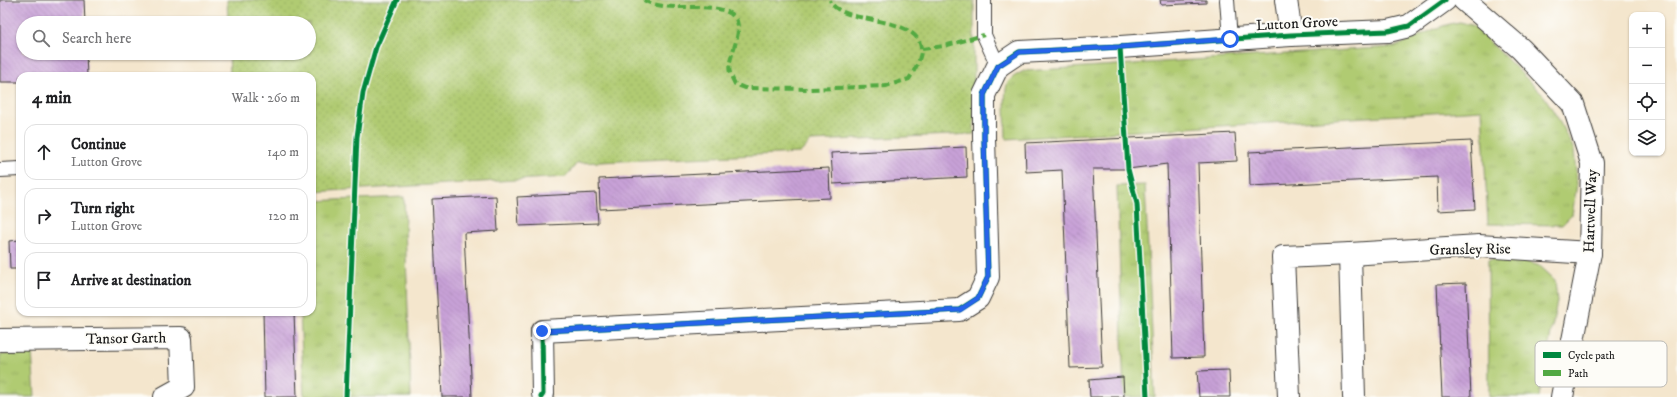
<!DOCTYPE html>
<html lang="en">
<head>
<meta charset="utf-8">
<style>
	body { margin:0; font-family:"IM FELL DW Pica",serif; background:#f2f2f2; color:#202124 }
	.controls { position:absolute; right:12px; top:12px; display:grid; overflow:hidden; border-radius:8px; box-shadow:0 1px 3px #0004 }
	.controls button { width:36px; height:36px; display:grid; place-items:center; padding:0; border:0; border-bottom:1px solid #e0e0e0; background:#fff; color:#202124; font:20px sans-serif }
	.stop { position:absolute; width:12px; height:12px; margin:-9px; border:3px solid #2563eb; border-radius:50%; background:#fff }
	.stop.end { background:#2563eb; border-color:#fff; box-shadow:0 1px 4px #0008 }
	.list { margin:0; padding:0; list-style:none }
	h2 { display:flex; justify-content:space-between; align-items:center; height:52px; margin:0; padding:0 16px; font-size:17px }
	h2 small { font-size:13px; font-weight:400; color:#757577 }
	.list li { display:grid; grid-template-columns:26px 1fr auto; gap:12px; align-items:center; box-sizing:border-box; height:56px; margin:0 8px 8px; padding:0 8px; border:1px solid #e0e0e0; border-radius:12px }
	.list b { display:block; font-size:15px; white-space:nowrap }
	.list p { margin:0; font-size:13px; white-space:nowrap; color:#757577 }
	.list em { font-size:13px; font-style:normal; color:#757577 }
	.icon { flex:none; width:22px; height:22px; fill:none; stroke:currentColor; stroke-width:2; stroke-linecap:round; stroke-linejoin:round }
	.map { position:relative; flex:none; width:1677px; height:397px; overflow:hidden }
	.search { position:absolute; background:#fff; box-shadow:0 1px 3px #0004; left:16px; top:16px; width:300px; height:44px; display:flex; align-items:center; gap:10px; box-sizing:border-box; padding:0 14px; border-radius:22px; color:#757577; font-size:15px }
	.panel { position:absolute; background:#fff; box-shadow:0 1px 3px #0004; left:16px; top:72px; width:300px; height:244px; border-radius:12px }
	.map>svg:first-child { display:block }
</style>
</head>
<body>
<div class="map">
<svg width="1677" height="397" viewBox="0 0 1677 397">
	<defs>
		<pattern id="grass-tufts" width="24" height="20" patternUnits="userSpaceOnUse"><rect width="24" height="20" fill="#b0cb72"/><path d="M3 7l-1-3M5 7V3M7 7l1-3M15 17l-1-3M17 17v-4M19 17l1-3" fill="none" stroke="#97ae62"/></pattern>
		<pattern id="park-dots" width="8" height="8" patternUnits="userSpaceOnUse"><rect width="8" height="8" fill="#b0cb72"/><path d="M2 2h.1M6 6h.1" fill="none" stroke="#97ae62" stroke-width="1.8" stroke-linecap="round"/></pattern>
		<pattern id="building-back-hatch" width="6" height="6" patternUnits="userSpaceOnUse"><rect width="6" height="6" fill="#c8a1d7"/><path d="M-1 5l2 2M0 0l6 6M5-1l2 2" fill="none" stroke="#ab8ab8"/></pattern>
	</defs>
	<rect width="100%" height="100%" fill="#fdfcf7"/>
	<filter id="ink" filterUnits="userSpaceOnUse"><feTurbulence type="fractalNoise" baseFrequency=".025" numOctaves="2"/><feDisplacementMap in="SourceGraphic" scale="8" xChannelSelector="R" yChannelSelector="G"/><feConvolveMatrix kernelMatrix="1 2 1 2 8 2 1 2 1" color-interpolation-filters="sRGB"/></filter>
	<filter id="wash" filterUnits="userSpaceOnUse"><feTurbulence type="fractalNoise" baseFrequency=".012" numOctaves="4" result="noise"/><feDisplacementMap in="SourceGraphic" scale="16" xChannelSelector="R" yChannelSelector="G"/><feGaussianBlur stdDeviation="0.9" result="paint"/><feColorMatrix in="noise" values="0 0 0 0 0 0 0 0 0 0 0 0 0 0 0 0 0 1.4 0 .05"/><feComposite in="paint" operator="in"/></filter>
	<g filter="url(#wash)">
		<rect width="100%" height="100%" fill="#f4e6cd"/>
		<g fill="url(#grass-tufts)" stroke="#667447">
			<path d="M1460,22L1472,25L1485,37L1544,96L1557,117L1574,150L1577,184L1572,215L1562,225L1488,224L1482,110L1006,139C1006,127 1003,91 1008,82C1012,77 1018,74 1024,71L1394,47C1416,39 1436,25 1460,22Z"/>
			<polygon points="1145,185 1155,397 1124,397 1117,186"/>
			<polygon points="404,197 411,397 304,397 300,312 312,312 312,201"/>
			<polygon points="1518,259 1540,266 1555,280 1557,301 1539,397 1489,397 1488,260"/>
			<polygon points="32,352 35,397 0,397 0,355"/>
		</g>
		<polygon fill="url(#park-dots)" stroke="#667447" points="227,0 974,0 974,134 811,141 800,153 577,163 566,177 312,192 312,76 230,76 229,53 309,53 309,23 228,23"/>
		<g id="blocks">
			<g fill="url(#building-back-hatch)">
				<polygon points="0,0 84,0 85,23 23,23 23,53 86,53 87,76 20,76 20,82 0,82"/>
				<polygon points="1160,0 1206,0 1206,3 1161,5"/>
				<polygon points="1235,133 1237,161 1198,163 1204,357 1173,358 1167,164 1128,169 1093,169 1102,367 1070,368 1062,170 1026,172 1025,143"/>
				<polygon points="1471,141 1475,209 1438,211 1437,177 1250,186 1249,152"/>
				<polygon points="966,147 967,177 833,184 831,153"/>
				<polygon points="829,168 830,198 600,209 599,179"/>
				<polygon points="596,193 598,223 519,226 517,197"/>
				<polygon points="496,196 498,231 464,233 472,397 442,397 432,199"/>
				<polygon points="20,240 20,269 10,269 9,241"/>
				<polygon points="1466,283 1471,397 1442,397 1437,284"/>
				<polygon points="263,312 294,312 297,397 265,397"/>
				<polygon points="1229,370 1230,397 1199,397 1197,371"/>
				<polygon points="1123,377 1124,397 1090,397 1089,380"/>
			</g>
		</g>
	</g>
	<g filter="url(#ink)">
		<use href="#blocks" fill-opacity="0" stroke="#3c3a37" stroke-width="1"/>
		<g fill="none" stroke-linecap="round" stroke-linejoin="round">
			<defs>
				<g id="lane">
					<polyline points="984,0 984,35 998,66"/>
					<polyline points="1227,0 1230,39"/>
					<polyline points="0,170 20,169"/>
				</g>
				<g id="street">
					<polyline points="1286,0 1291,35"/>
					<polyline points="1350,254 1354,397"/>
					<polyline points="0,340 181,338 183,387 165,397"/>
					<polyline points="543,394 542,331 959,310 978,298 988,277 984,138 984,95 998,66 1019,52 1120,47 1291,35 1388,31 1409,26 1445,0"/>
					<polyline points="1289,397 1283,257 1350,254 1479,246 1590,253"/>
				</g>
				<polyline id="secondary" points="1464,0 1521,49 1573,104 1592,163 1590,253 1562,397"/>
			</defs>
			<use href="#lane" stroke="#3c3a37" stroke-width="16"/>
			<use href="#street" stroke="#3c3a37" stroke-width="24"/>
			<use href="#secondary" stroke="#3c3a37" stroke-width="24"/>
			<use href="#lane" stroke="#fff" stroke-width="14"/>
			<use href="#street" stroke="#fff" stroke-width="22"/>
			<use href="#secondary" stroke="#fff" stroke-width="22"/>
			<g stroke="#52a943" stroke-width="4" stroke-dasharray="8 4" stroke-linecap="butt">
				<path d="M644,0C666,14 709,0 731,14C733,16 736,19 737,21C742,39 726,59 730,73C731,76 733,80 735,84L745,88L810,89L886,86L909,79C914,71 922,58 921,48C917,13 838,26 830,0"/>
				<polyline points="922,49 944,46 984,35"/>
			</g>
			<defs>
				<g id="cycleway">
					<polyline points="1120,47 1128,169 1137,204 1147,397"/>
					<polyline points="346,397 357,137 363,93 376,47 397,0"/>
					<polyline points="541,397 543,394 542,331 959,310 978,298 988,277 984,138 984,95 998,66 1019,52 1120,47 1291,35 1388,31 1409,26 1445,0"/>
				</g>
			</defs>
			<use href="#cycleway" stroke="#fdfcf7" stroke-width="8"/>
			<use href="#cycleway" stroke="#00873e" stroke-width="5"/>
		</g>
	</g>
	<g fill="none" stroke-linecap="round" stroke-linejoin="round" filter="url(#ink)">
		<polyline stroke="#2563eb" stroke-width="5" points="542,331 960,310 978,298 988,277 984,138 984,95 998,66 1020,52 1120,47 1230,39"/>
	</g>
	<g text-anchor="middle" stroke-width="4" stroke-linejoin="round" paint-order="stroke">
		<g font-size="15" fill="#1c1c1c" stroke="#fdfcf7">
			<text transform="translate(1297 23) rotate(-3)" y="5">Lutton Grove</text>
			<text transform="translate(1590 211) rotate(-88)" y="5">Hartwell Way</text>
			<text transform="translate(1470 249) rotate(-1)" y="5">Gransley Rise</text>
			<text transform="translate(126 338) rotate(-1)" y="5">Tansor Garth</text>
		</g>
	</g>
	<rect x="1535" y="341" width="132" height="46" rx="6" fill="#fdfcf7" stroke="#bab9b5" stroke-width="1"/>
	<rect x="1543" y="352" width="18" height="6" fill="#00873e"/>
	<rect x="1543" y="370" width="18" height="6" fill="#52a943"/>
	<g font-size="11" fill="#1c1c1c">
		<text x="1568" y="359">Cycle path</text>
		<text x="1568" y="377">Path</text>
	</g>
</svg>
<div class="controls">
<button>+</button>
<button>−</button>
<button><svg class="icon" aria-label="locate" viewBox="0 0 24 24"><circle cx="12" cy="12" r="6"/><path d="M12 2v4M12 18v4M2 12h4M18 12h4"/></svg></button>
<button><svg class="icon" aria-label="layers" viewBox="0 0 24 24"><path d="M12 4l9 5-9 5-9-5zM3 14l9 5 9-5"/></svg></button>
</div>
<div class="stop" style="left:1230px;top:39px"></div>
<div class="stop end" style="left:542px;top:331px"></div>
<div class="search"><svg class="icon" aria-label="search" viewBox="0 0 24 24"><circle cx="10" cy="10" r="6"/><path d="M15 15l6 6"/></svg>Search here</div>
<section class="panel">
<h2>4 min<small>Walk · 260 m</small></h2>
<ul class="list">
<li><svg class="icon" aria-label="ahead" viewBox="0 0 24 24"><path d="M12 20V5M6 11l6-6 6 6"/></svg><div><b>Continue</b><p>Lutton Grove</p></div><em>140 m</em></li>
<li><svg class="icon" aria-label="right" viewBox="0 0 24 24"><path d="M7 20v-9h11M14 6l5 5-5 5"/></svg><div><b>Turn right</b><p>Lutton Grove</p></div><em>120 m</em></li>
<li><svg class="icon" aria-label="arrive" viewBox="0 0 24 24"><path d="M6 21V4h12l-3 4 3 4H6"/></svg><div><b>Arrive at destination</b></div></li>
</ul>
</section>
</div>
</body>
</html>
